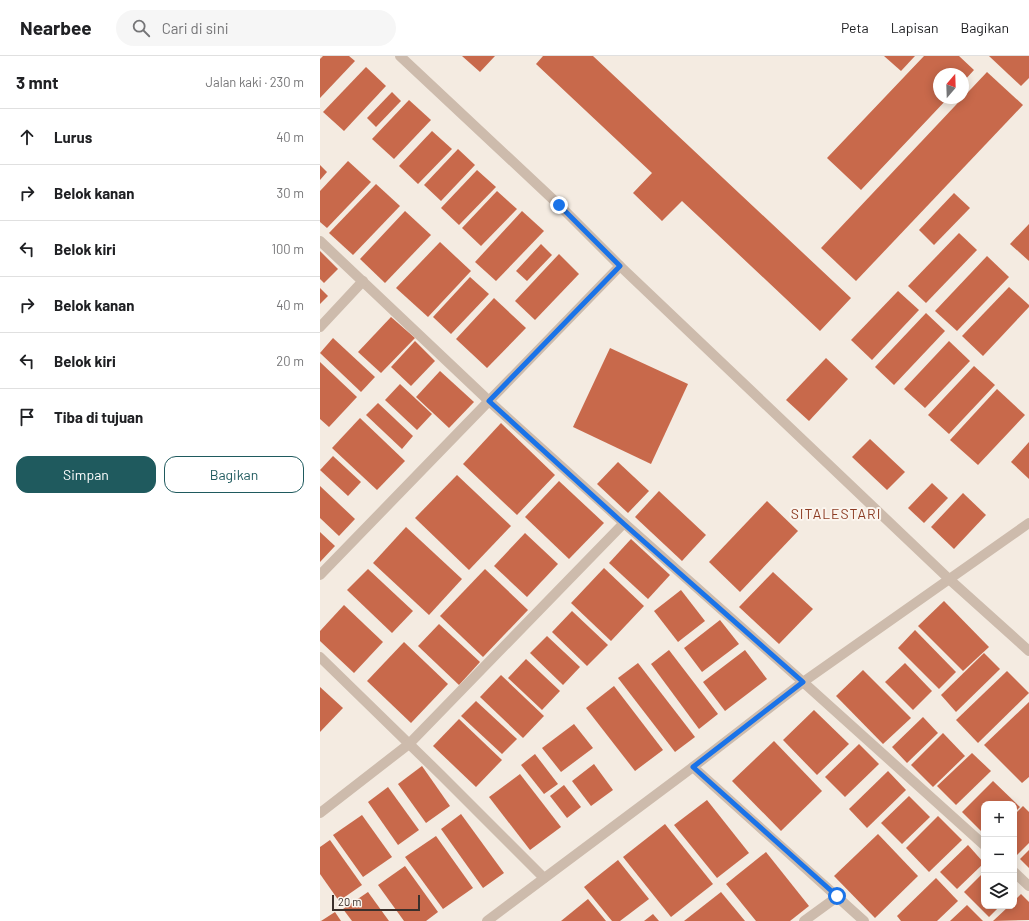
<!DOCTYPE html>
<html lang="id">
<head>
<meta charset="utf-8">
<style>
	body { margin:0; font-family:Barlow,sans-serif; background:#f6f6f6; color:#202124 }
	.controls { position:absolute; right:12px; bottom:12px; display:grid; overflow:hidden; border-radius:8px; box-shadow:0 2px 10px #0003 }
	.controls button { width:36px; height:36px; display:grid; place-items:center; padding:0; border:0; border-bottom:1px solid #e0e0e0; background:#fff; color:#202124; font:20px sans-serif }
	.compass { position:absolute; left:613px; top:12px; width:36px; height:36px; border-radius:50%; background:#fff; box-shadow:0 2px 10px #0003; rotate:19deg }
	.scale { position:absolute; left:12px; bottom:10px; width:88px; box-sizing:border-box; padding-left:4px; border:2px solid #3b302b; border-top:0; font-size:11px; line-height:14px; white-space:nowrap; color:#3b302b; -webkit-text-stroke:3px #fbf5ee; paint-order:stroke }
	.stop { position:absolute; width:12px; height:12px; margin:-9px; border:3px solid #1a73e8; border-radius:50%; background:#fff }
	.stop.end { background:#1a73e8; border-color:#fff; box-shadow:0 1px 4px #0008 }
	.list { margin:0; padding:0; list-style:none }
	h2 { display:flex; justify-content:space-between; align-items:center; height:52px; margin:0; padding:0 16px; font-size:17px }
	h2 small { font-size:13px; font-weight:400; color:#757577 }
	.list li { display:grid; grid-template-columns:26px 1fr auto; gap:12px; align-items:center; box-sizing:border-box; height:56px; padding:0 16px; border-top:1px solid #e0e0e0 }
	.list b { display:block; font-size:15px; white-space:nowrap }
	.list em { font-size:13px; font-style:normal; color:#757577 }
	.actions { display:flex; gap:8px; padding:12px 16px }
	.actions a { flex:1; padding:9px 0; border:1px solid #1f5a5e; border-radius:12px; text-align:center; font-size:14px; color:#1f5a5e }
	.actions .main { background:#1f5a5e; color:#fff }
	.icon { flex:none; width:22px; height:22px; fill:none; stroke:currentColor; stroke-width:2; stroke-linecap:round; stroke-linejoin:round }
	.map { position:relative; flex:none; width:709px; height:865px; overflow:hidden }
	header { display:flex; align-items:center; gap:24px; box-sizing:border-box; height:56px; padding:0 20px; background:#fff; border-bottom:1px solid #e0e0e0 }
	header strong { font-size:19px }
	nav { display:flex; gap:22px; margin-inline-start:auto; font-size:14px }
	.search { width:280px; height:36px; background:#f6f6f6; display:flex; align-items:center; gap:10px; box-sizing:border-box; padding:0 14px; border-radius:22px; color:#757577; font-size:15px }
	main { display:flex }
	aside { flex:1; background:#fff }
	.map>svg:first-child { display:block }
</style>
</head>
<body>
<header>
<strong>Nearbee</strong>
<div class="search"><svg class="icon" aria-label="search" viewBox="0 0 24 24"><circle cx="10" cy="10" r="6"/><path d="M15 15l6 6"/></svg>Cari di sini</div>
<nav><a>Peta</a><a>Lapisan</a><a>Bagikan</a></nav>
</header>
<main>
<aside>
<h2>3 mnt<small>Jalan kaki · 230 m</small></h2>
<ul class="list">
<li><svg class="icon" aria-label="ahead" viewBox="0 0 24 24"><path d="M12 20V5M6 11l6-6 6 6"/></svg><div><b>Lurus</b></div><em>40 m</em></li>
<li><svg class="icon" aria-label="right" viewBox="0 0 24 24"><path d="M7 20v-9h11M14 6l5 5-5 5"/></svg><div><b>Belok kanan</b></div><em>30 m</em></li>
<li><svg class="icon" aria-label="left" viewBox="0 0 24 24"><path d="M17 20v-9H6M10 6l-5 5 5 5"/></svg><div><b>Belok kiri</b></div><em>100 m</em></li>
<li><svg class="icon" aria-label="right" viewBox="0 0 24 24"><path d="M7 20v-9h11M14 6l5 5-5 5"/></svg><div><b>Belok kanan</b></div><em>40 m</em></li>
<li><svg class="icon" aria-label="left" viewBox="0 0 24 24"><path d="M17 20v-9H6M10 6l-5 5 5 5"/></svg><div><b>Belok kiri</b></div><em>20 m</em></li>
<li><svg class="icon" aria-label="arrive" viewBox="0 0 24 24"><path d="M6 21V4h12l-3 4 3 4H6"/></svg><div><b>Tiba di tujuan</b></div></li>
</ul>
<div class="actions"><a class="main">Simpan</a><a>Bagikan</a></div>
</aside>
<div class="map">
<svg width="709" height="865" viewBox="0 0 709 865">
	<rect width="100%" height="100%" fill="#f4ebe1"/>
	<g fill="#c8694b">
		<polygon points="3,0 29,0 35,5 0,42 0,3"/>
		<polygon points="142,0 175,0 160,16"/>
		<polygon points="223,0 273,0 531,242 500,275 362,145 342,165 313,137 332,117 216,8"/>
		<polygon points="564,0 595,0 581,15"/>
		<polygon points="604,0 639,0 654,14 643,26 643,18 619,18 619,42 628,42 541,134 507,102"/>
		<polygon points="669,0 709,0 709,22 701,30"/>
		<polygon points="46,11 66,30 24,75 3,56"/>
		<polygon points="667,16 703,49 536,225 501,192"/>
		<polygon points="72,36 81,45 56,71 47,62"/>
		<polygon points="89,44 111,64 74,103 52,83"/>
		<polygon points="112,75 132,93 98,128 79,110"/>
		<polygon points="138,93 155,109 121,145 104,129"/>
		<polygon points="28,105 51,126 7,172 0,166 0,135"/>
		<polygon points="0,109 7,116 0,124"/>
		<polygon points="157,114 176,131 139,169 121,152"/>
		<polygon points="56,128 80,150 33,199 9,177"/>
		<polygon points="177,135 197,153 161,190 142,172"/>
		<polygon points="634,137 650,152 614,189 599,174"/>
		<polygon points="85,155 111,179 65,227 40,203"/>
		<polygon points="202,155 224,175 176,225 155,206"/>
		<polygon points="709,168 709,205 690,188"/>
		<polygon points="639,177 657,194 606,247 588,230"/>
		<polygon points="120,186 151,215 108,261 76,232"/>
		<polygon points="221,188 232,199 207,225 196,215"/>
		<polygon points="0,195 18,213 4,227 0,223"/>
		<polygon points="239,198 259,218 215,264 195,245"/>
		<polygon points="667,200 689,221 637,275 615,255"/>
		<polygon points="150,221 169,238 131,278 113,261"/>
		<polygon points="689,231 709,249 709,251 663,300 642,280"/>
		<polygon points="0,232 8,240 0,248"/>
		<polygon points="578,235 599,254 552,304 531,284"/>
		<polygon points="174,242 206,272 167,312 136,283"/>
		<polygon points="606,257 625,275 574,329 555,311"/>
		<polygon points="71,261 95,282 61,317 38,296"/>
		<polygon points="13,282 55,321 41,336 0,297"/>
		<polygon points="95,285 115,305 91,330 71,311"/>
		<polygon points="629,285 650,305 605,352 584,333"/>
		<polygon points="290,292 368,328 331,408 253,371"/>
		<polygon points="506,302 528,323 489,365 466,344"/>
		<polygon points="0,306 37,341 9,371 0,363"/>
		<polygon points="654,310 675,329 629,378 608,359"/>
		<polygon points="120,315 154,346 129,372 96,341"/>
		<polygon points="80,328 112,358 97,374 65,344"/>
		<polygon points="677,333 705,359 658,409 630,384"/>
		<polygon points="58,347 93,380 82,393 46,359"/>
		<polygon points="40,362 85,405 57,434 12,392"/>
		<polygon points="181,367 235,419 197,459 143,408"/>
		<polygon points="550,383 585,416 567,434 532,401"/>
		<polygon points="709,386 709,423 691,406"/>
		<polygon points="13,400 41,426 28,440 0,414"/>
		<polygon points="298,406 329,435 308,457 277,428"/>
		<polygon points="137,419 191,470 149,514 95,462"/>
		<polygon points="239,425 284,467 249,503 205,461"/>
		<polygon points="612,427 628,442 604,467 588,452"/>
		<polygon points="0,430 35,463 19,480 0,462"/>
		<polygon points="339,435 386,479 362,505 315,461"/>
		<polygon points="643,437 666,459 634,493 611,471"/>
		<polygon points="447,445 478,475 420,536 389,506"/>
		<polygon points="86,471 142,523 109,559 53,507"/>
		<polygon points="0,476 15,490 0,506"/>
		<polygon points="205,477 238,508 207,541 174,510"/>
		<polygon points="311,483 350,519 328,543 289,507"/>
		<polygon points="284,512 324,550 291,585 251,547"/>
		<polygon points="48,513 93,555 72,577 27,534"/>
		<polygon points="165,513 208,554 163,601 120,560"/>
		<polygon points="453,516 493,553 459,588 419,551"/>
		<polygon points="361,534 385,565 358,586 334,555"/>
		<polygon points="624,545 669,591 643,615 598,570"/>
		<polygon points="24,549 63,586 34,617 0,585 0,575"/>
		<polygon points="252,555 288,589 267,610 232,576"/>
		<polygon points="400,564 419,588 382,616 364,592"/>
		<polygon points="119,568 160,606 139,629 98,590"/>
		<polygon points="595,574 636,616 619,633 578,592"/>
		<polygon points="227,580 260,611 243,629 210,597"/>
		<polygon points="84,586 128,628 91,667 47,625"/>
		<polygon points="349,594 398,658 379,673 331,608"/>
		<polygon points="425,594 447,623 405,655 383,626"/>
		<polygon points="664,597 680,613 636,656 621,639"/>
		<polygon points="206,603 240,635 222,654 188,622"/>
		<polygon points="318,607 375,681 355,696 298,622"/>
		<polygon points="585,607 612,635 593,654 565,626"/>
		<polygon points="543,614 591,662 563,688 516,640"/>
		<polygon points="687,615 709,637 658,687 636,664"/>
		<polygon points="181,619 224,660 203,682 160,641"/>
		<polygon points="294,630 343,694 315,715 266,652"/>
		<polygon points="0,631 23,652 0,676"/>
		<polygon points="156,645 197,683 182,698 141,660"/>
		<polygon points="709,646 709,721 702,727 664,689"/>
		<polygon points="494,654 529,688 497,719 463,684"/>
		<polygon points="603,661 618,677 587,707 572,691"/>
		<polygon points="139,663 182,704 156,731 113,690"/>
		<polygon points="254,668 273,692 241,716 222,692"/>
		<polygon points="623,677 645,700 613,731 591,709"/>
		<polygon points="454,685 502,735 461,775 412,725"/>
		<polygon points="539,688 559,708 525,741 505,721"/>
		<polygon points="652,697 671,715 636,749 617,730"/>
		<polygon points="215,698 238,728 224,738 201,709"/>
		<polygon points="274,708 293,734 271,750 252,725"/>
		<polygon points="102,710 130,750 106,767 78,728"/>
		<polygon points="568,715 586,734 547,772 529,753"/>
		<polygon points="200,718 241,771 210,794 169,741"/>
		<polygon points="673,725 700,751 694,757 694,748 664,748 664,778 642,756"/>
		<polygon points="244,729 261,751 247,762 230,740"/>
		<polygon points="68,731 99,774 78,789 48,746"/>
		<polygon points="589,740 610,761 582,788 561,767"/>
		<polygon points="387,744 429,797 397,822 354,769"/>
		<polygon points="703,750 709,756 709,787 696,800 694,798 694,759"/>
		<polygon points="141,758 184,817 163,832 121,773"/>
		<polygon points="42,759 72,801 43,821 13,779"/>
		<polygon points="618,760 642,784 609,816 586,792"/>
		<polygon points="345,768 393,828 351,861 303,801"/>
		<polygon points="558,778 598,820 555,862 514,820"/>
		<polygon points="116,780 153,832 123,853 85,801"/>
		<polygon points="10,784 42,829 19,845 0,818 0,791"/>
		<polygon points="648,789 664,807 637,833 620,816"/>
		<polygon points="709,794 709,812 700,803"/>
		<polygon points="446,796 489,850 470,865 436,865 406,828"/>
		<polygon points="298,804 329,843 300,865 292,865 264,831"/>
		<polygon points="85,810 118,856 106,865 84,865 58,829"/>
		<polygon points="664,816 664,850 680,850 669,861 644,836"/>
		<polygon points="616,822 638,845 617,865 581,865 577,860"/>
		<polygon points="48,836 69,865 32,865 23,853"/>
		<polygon points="401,836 425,865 364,865"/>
		<polygon points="701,838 709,846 709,864 673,865 689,850 694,850 694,845"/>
		<polygon points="268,843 286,865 241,865"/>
		<polygon points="647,849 663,865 630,865"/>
		<polygon points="15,856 21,865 1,865"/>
		<polygon points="333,858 339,865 324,865"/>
	</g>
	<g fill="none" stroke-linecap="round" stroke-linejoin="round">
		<g stroke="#cdbbac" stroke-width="10">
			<polyline points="80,0 239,149 300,210 629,523 709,595"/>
			<polyline points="0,185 169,345 304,467 483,626 664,789"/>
			<polyline points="0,271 43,225"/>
			<polyline points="0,519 300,210"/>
			<polyline points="0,601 121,719 224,822"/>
			<polyline points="373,711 544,865"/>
			<polyline points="0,757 89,688 304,467"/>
			<polyline points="694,816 709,830"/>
			<polyline points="167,865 373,711 483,626 709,467"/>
			<polyline points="484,865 517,841"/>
		</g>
	</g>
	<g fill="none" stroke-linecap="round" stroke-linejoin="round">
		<polyline stroke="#1a73e8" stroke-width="5" points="239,149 300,210 169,345 304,468 483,626 373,711 517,840"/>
	</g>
	<g text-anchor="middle" stroke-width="4" stroke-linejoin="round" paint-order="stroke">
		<g font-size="14" letter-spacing="1" fill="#8c3b22" stroke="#fbf5ee">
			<text x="516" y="463">SITALESTARI</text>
		</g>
	</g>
</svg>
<div class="controls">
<button>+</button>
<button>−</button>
<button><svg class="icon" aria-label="layers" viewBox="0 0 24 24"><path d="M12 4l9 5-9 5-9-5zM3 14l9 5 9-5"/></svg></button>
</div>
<svg class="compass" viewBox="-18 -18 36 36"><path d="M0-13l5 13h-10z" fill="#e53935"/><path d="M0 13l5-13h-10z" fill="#757577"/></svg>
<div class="scale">20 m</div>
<div class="stop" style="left:517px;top:840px"></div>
<div class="stop end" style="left:239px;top:149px"></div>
</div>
</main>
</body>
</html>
